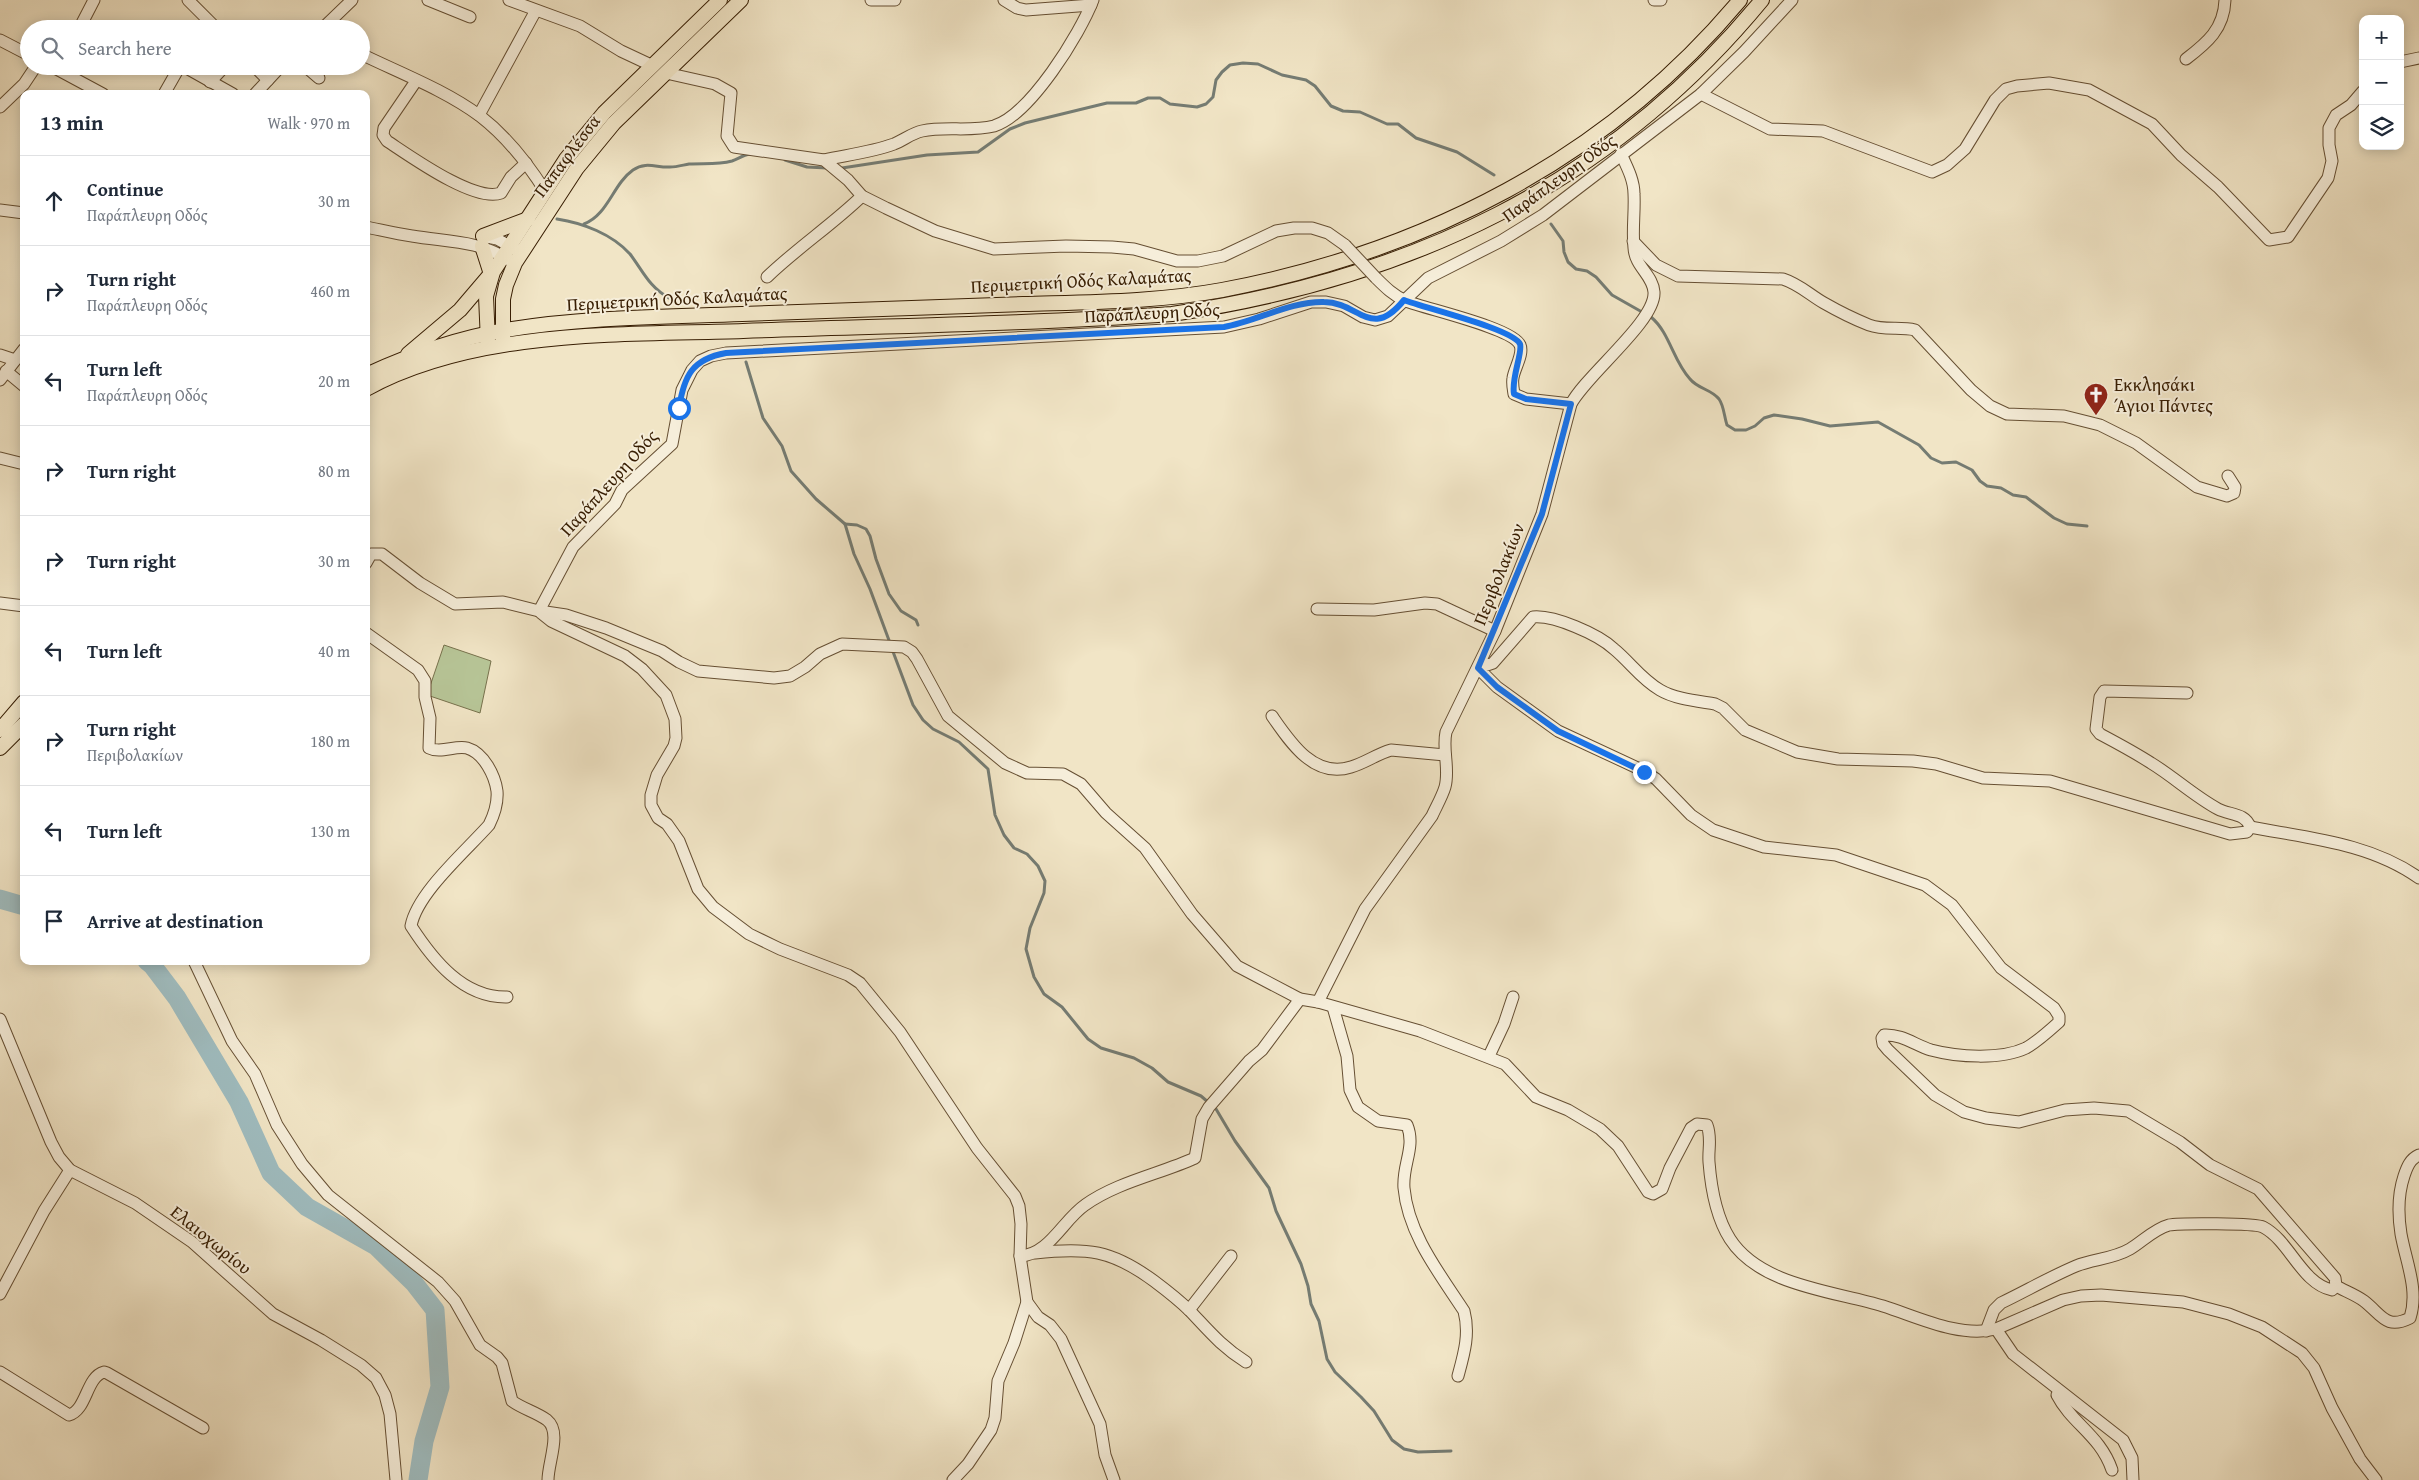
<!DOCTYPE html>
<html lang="en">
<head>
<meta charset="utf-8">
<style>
	body { margin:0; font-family:"Gentium Book Plus",serif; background:#f6f6f7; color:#1f2937 }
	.controls { position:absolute; right:15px; top:15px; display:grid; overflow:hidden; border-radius:10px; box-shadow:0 2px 12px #0003 }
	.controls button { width:45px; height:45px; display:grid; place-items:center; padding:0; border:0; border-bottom:1px solid #e0e1e3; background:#fff; color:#1f2937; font:25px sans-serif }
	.stop { position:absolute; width:15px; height:15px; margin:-11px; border:4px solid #1a73e8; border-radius:50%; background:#fff }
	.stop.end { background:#1a73e8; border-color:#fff; box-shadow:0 1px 5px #0008 }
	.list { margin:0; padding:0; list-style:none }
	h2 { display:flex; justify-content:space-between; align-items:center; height:65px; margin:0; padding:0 20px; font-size:21px }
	h2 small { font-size:16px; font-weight:400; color:#747a83 }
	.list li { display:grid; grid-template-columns:32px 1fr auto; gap:15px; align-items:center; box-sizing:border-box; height:90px; padding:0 20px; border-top:1px solid #e0e1e3 }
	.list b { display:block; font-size:19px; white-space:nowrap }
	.list p { margin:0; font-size:16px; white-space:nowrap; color:#747a83 }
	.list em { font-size:16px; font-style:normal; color:#747a83 }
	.icon { flex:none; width:28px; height:28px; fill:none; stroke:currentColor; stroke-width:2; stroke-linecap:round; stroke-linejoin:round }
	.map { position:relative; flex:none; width:2419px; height:1480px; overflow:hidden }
	.search { position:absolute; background:#fff; box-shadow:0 2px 12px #0003; left:20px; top:20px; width:350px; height:55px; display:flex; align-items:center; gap:12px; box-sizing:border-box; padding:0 18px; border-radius:28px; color:#747a83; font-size:19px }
	.panel { position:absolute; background:#fff; box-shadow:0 2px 12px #0003; left:20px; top:90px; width:350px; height:875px; border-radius:10px }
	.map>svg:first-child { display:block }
</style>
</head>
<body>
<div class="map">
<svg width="2419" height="1480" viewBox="0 0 2419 1480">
	<rect width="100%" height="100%" fill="#f1e5c6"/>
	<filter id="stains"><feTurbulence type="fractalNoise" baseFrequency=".004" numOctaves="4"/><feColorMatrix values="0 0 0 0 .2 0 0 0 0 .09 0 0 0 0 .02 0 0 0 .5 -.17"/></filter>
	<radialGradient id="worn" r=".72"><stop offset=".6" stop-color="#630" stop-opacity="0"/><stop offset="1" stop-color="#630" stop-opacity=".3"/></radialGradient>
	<polygon fill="#b7c597" stroke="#77714c" points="444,645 491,661 480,713 427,695"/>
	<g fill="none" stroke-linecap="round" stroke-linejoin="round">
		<g stroke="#757c73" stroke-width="3">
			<polyline points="785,160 807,167 827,168"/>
			<polyline points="842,168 927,155 978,152 1010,129 1025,123 1107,103 1136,103 1148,98 1160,98 1170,104 1197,107 1206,104 1213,97 1216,80 1222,72 1230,65 1243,63 1258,64 1282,75 1306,80 1315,86 1331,106 1343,111 1360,112 1387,124 1398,124 1416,138 1457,152 1494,175"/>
			<path d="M557,219C583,223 612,234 630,254C643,271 649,287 669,298"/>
			<path d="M584,224C608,215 613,184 633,170C646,161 657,168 670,167C677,167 683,165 689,164C704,163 717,165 732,161C738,159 743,155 750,154"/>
			<polyline points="1551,224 1563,241 1564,252 1568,262 1576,269 1587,271 1596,277 1612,295 1642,312"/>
			<path d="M1651,317C1670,333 1673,361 1690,379C1698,389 1711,389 1719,399C1724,406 1724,416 1727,425L1735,430H1746L1755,426L1764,418L1774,415L1802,419L1830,426L1878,422L1919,445L1931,458L1942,463L1956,462L1972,470L1980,481L1987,486L2001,488L2013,495L2026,497L2054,518L2067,524L2087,526"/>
			<polyline points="746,362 763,418 782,446 791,471 816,499 845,524 854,554 870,589 890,643"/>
			<polyline points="845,524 857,525 866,529 870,536 876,559 889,594 901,611 916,620 918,625"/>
			<polyline points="892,649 913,705 923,720 933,729 959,742 988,769 995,815 1004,835 1014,848 1027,854 1038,866 1045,881 1044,893 1030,928 1026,949 1034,977 1044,994 1062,1007 1088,1039 1101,1048 1134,1058 1152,1068 1168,1082 1201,1096 1216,1109 1235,1141 1269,1188 1276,1211 1301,1264 1308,1286 1311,1304 1319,1321 1327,1359 1335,1372 1361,1397 1374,1411 1392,1440 1404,1449 1418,1452 1451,1451"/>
		</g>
		<g stroke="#9fbcbf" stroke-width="19">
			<polyline points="0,899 24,906"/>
			<polyline points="147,961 152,965 177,998 239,1102 271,1173 307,1207 376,1246 414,1283 435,1310 440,1387 424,1441 418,1480"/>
		</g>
		<defs>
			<g id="minor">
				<polyline points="188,0 217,29"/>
				<polyline points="428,0 470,17"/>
				<polyline points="509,0 580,26 621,51 653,66"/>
				<polyline points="871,0 895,0"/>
				<polyline points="1004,0 1017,8 1026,10 1091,5"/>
				<polyline points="1654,0 1661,0"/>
				<polyline points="79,29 94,0"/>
				<polyline points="322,29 352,0"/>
				<polyline points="0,40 29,55"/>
				<path d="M361,54C400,73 445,90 480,116C506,136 528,164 545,191"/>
				<path d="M2186,59C2207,43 2224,29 2225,0"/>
				<polyline points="2400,62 2419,58"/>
				<polyline points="51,66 103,94"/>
				<polyline points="183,66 233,94"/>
				<polyline points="254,66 268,80"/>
				<polyline points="305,66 319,78"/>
				<polyline points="666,73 715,84 731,93 727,136 734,147 824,160 848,180 862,196 886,208 935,231 994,249 1066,246 1112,247 1134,249 1177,261 1198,261 1223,256 1276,231 1294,228 1312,228 1328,233 1345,245"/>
				<path d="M416,81L384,128L383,135L387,141C410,156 475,203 501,193L511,177L526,163"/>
				<polyline points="210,82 225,66"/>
				<polyline points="164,94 180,66"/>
				<polyline points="255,94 281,66"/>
				<polyline points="1701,94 1770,129 1823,131 1932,172 1947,165 1965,149 1995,100 2006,89 2017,86 2049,83 2089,90 2152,124 2181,155 2218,187 2269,240 2288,237 2328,178 2332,161 2329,145 2329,128 2336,115 2351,105 2363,91"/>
				<polyline points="0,107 24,84 36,66"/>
				<polyline points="479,115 535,12"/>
				<path d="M824,160C847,155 872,152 894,144C904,140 912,133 922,131C945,126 971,132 994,126C1030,115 1080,34 1093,0"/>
				<polyline points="0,210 24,213"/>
				<path d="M366,227C381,230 397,234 412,236C447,242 478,240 509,260"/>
				<polyline points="482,236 497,239 515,249"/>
				<path d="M1633,241L1656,265L1678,276L1783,279C1799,284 1810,295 1824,303C1838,311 1854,319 1869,325C1885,331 1900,326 1915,330L1971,390L1990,406L2007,414L2064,416L2100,425L2136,443L2197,487L2227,496L2234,493L2235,487L2228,476"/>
				<path d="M767,277C797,248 832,225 862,196"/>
				<path d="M1376,278C1385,287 1394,296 1406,301C1426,309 1513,328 1520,345C1524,354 1514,369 1513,378C1512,383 1513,388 1514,394L1526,399L1571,404"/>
				<polyline points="0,355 15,360"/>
				<polyline points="6,371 24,386"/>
				<polyline points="0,380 24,349"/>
				<polyline points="0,458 24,464"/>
				<path d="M366,563L371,554H382L420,583L455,604L503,602L539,611L566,615L606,628L662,651L679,662L698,671L774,678L790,676L805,667L820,654L842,644L904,647L912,652L917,659L948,716L1005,763L1027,773L1063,774L1081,784L1106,813L1145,848L1192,914L1237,966L1300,999L1318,1002L1420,1031L1505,1064L1536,1097L1568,1110L1600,1129L1618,1146L1648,1192L1653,1194L1662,1189L1670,1168L1691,1128L1697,1124L1707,1125C1712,1138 1708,1149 1709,1162C1711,1188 1716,1217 1730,1239C1760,1286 1834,1291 1883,1306C1918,1317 1959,1338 1996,1329L2063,1300L2081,1296L2101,1295L2183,1302L2229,1314L2262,1327L2302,1353L2314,1368L2332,1408L2360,1459L2376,1480"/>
				<polyline points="0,603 24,606"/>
				<polyline points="1317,609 1374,610 1425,603 1437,604 1495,631"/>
				<polyline points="539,611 573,547 615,504 622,490 672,444 682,390 692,370 700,361 711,356 726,353 1224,327 1259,319 1311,302 1326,302 1344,306 1363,317 1375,320 1388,316 1428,278 1501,241 1543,215 1701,94 1744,52 1792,0"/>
				<polyline points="541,613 551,621 625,656 642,669 666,695 675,719 676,738 674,746 657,775 651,795 651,805 658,818 667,824 679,841 698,889 713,907 749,934 780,949 848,975 860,983 900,1032 977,1148 1015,1196 1019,1206 1021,1224 1020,1256 1027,1302 1038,1317 1050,1325 1061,1339 1100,1424 1105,1455 1114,1480"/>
				<path d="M366,633L418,670L425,681V697L430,718L429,748C441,754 455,745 467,748C484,753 495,776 497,791C498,803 494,815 489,825C466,851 417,893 411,926C433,960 463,998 507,997"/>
				<path d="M2187,693L2104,691L2100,697L2096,729L2100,734C2117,743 2134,752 2151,763C2174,777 2194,796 2218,809C2229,815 2246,813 2250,827L2247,832L2230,834L2050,781L1983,778L1936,764L1913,761L1838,759L1797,752L1745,730L1723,708L1715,704C1697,701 1675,699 1660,690C1641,679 1630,662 1614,649C1598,634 1554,615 1533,617L1493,663L1478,668L1497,687L1558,731L1644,771L1656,779L1691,815L1713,830L1764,847L1836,855L1925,885L1952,905L2001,968L2054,1008L2059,1016V1022C2049,1031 2037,1042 2026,1048C2001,1060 1957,1057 1931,1050C1915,1045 1902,1034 1884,1035L1882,1038L1883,1044L1888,1050L1935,1095L1964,1112L1986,1118L2019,1122L2065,1110L2094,1108L2128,1111L2180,1142L2210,1165L2258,1189L2335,1278L2336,1286"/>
				<path d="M1272,716C1290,742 1314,779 1351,767C1365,763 1377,754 1391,750L1445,755"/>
				<path d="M2250,827C2308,838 2370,843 2419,878"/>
				<path d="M194,961L232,1041L255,1074L277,1125L302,1164L328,1195L438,1282L455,1301L480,1345L497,1357L502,1363L512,1401C523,1409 536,1412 547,1420C562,1432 548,1462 548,1480"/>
				<path d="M1318,1002L1365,909L1432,816C1436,807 1442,797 1445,787C1450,769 1442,750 1446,732L1495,631L1542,514L1571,404C1586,375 1656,321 1654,292C1653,275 1635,267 1634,248C1632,230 1635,212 1634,194C1634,180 1627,167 1621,154"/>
				<path d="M1333,1007L1347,1056L1350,1090L1358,1107L1378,1121L1407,1125C1416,1147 1402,1165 1404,1188C1408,1234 1440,1274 1464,1311C1470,1334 1464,1354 1458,1376"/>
				<polyline points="0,1019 51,1142 59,1157 70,1170 135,1203 192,1242 273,1314 321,1340 361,1365 376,1378 385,1395 390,1414 396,1480"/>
				<polyline points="1489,1056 1504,1024 1513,997"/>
				<path d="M1035,1253C1087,1247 1112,1250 1154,1281C1166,1290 1179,1300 1190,1311C1209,1331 1222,1347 1246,1362"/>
				<path d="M1020,1256C1049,1255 1063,1220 1085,1205C1117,1182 1160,1174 1195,1158L1202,1119L1209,1107L1249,1061L1262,1050L1300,999"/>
				<path d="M2336,1286C2345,1291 2356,1295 2364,1301C2382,1315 2386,1330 2410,1318C2419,1290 2406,1262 2401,1234C2398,1215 2398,1194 2404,1176C2407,1167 2410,1159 2419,1155"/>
				<polyline points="0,1294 44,1211 70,1170"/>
				<polyline points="1189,1310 1231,1256"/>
				<polyline points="1996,1329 2013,1354 2123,1440 2132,1458 2133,1480"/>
				<path d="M1986,1331L1994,1310L2001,1303C2026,1291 2050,1277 2076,1266C2093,1259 2113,1259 2130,1249C2142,1242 2154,1229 2169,1225C2179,1223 2255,1223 2263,1227C2290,1241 2301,1283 2332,1290L2336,1286"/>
				<path d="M0,1372L69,1415C87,1410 86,1377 104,1372L107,1373L203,1428"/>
				<path d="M2057,1395C2072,1424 2100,1435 2112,1470"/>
				<polyline points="953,1480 968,1464 991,1430 995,1418 998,1381 1014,1343 1027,1302"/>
			</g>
			<g id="major">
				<polyline points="483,236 528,219"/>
				<polyline points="482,246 491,274"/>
				<polyline points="503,340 503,299 506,285 515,263 577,168 614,123 741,0"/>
				<polyline points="488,342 486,296 493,272 566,159 604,113 720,0"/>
				<polyline points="408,354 460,310 489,276"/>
				<path d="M366,375C410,355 459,338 506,330C584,317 664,317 742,314C836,311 930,308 1023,304C1089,302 1157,302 1222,290C1424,252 1607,159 1740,0"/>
				<path d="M366,389C475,329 622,335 743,331C886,326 1029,324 1172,314C1409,279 1608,187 1762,0"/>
				<polyline points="0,730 24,702"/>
				<polyline points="0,748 24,724"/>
			</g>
		</defs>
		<use href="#minor" stroke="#664f33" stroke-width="13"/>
		<use href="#major" stroke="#371d02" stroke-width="16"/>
		<use href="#minor" stroke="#f6eeda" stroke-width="11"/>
		<use href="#major" stroke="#f1e5c6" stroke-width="14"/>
		<defs>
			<polyline id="minor-bridge" points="1345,245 1376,278"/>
		</defs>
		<use href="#minor-bridge" stroke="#664f33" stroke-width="13" stroke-linecap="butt"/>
		<use href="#minor-bridge" stroke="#f6eeda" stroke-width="11"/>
	</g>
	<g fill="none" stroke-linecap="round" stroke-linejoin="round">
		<path stroke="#1a73e8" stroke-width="6" d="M679,408C684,376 692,359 726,353L1224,327C1257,321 1291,301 1324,302C1359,302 1371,341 1404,300C1424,308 1513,329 1520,344C1523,352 1511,378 1514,394L1526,399L1571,404L1542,514L1478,668L1497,687L1558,731L1644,772"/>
	</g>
	<defs>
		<symbol id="church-pin" viewBox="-11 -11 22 30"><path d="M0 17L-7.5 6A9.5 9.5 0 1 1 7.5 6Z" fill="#8f2418" stroke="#f6eeda"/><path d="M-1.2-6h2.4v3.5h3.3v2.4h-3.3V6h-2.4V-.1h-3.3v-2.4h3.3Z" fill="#fff"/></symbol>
	</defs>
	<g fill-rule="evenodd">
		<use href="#church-pin" x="2082" y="381" width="28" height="38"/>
	</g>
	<g text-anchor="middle" stroke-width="4" stroke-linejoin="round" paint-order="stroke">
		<g font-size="18" fill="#371d02" stroke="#f6eeda">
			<text transform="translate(567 156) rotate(-53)" y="6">Παπαφλέσσα</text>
			<text transform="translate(1559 178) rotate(-36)" y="6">Παράπλευρη Οδός</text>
			<text transform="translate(1081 281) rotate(-3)" y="6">Περιμετρική Οδός Καλαμάτας</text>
			<text transform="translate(677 299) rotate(-3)" y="6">Περιμετρική Οδός Καλαμάτας</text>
			<text transform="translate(1152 313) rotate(-3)" y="6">Παράπλευρη Οδός</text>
			<text transform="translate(609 483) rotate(-48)" y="6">Παράπλευρη Οδός</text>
			<text transform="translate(1499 574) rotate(-68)" y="6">Περιβολακίων</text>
			<text transform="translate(211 1240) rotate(39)" y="6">Ελαιοχωρίου</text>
		</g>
		<g font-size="18" fill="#371d02" stroke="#f6eeda" text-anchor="start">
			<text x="2114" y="391">Εκκλησάκι<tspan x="2114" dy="21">Άγιοι Πάντες</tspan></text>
		</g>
	</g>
	<rect width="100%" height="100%" filter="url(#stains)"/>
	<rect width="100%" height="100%" fill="url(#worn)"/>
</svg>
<div class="controls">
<button>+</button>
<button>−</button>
<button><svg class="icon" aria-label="layers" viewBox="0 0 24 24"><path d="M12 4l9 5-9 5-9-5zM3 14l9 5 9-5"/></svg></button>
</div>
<div class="stop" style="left:679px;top:408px"></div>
<div class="stop end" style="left:1644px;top:772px"></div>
<div class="search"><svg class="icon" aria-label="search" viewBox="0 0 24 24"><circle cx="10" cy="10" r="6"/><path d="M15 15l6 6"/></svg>Search here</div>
<section class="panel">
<h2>13 min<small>Walk · 970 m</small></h2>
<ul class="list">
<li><svg class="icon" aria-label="ahead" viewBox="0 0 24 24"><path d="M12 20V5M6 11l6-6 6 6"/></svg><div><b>Continue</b><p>Παράπλευρη Οδός</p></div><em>30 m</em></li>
<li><svg class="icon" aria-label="right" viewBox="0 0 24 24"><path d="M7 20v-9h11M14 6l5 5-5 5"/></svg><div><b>Turn right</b><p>Παράπλευρη Οδός</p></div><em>460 m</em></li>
<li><svg class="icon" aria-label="left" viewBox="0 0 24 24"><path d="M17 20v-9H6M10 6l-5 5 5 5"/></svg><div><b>Turn left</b><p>Παράπλευρη Οδός</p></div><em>20 m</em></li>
<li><svg class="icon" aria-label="right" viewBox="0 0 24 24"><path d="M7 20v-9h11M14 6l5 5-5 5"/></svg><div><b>Turn right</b></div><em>80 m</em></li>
<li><svg class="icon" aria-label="right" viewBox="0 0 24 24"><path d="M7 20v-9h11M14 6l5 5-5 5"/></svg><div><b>Turn right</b></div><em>30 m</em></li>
<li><svg class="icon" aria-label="left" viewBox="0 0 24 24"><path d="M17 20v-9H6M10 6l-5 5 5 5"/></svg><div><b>Turn left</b></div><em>40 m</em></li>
<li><svg class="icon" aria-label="right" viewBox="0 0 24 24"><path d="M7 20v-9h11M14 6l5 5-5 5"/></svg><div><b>Turn right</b><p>Περιβολακίων</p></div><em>180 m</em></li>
<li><svg class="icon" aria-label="left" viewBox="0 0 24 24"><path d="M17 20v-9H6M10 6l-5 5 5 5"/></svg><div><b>Turn left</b></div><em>130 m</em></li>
<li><svg class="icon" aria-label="arrive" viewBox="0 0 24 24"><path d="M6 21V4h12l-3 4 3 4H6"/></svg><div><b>Arrive at destination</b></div></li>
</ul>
</section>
</div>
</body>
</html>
